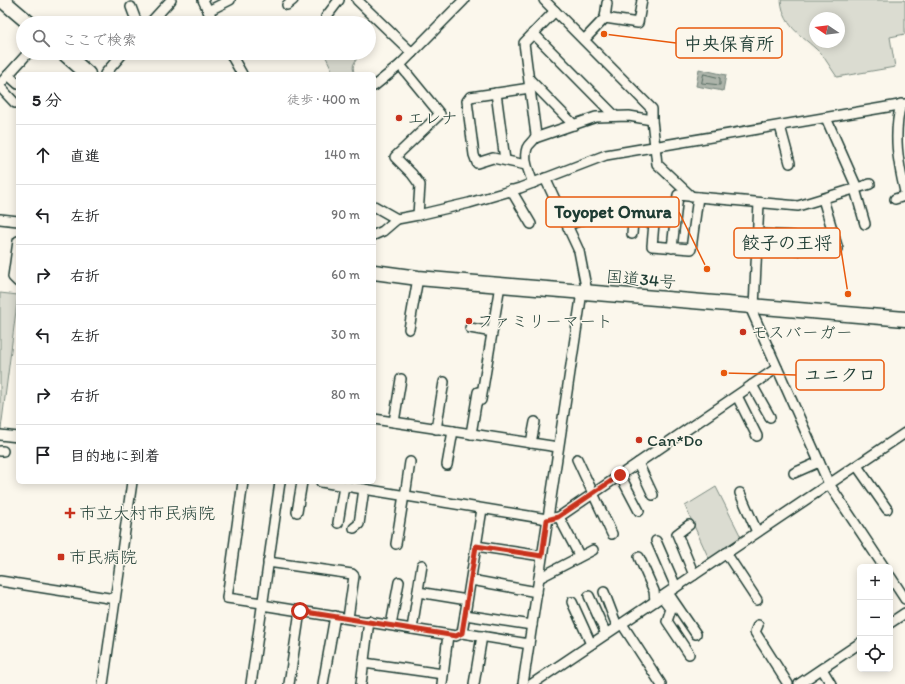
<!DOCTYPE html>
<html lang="ja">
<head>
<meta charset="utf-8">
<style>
	body { margin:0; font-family:Itim,"Klee One",sans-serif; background:#f6f6f6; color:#202124 }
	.controls { position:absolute; right:12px; bottom:12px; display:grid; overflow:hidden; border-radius:6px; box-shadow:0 2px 10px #0003 }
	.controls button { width:36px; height:36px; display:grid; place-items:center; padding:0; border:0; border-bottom:1px solid #e0e0e0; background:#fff; color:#202124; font:20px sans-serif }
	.compass { position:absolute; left:809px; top:12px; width:36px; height:36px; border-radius:50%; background:#fff; box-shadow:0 2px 10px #0003; rotate:283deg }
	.stop { position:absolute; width:12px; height:12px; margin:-9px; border:3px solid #c8321e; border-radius:50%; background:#fff }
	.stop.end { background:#c8321e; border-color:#fff; box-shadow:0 1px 4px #0008 }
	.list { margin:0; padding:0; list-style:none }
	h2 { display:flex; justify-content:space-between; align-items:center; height:52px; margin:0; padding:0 16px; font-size:17px }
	h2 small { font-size:13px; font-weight:400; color:#757577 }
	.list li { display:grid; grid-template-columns:26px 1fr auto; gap:12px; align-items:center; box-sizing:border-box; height:60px; padding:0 16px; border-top:1px solid #e0e0e0 }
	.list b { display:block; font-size:15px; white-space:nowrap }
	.list em { font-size:13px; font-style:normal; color:#757577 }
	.icon { flex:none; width:22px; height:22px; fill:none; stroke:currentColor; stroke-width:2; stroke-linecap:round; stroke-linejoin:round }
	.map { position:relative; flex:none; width:905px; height:684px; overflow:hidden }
	.search { position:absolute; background:#fff; box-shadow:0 2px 10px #0003; left:16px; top:16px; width:360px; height:44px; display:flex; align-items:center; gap:10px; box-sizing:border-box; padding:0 14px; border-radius:22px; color:#757577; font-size:15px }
	.panel { position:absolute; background:#fff; box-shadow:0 2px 10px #0003; left:16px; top:72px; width:360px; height:412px; border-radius:6px }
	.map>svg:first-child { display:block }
</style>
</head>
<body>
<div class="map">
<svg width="905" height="684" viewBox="0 0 905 684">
	<rect width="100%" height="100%" fill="#fbf7ec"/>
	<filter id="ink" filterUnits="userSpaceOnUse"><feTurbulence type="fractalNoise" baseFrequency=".025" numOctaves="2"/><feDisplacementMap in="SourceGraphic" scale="8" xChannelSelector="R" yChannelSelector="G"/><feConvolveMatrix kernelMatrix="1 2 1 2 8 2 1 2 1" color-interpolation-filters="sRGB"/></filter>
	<g filter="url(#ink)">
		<g fill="#dbdcd1" stroke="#7d8c82" fill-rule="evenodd">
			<path d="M781,0H905V34L890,37L895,67L837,77C832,70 828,63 823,56C805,36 784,30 781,0ZM815,18H839V42H815Z"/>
			<path d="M324,53H362C356,60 350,65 355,74H334Z"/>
			<polygon points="0,293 18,295 1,429 0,429"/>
			<polygon points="716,487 742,539 710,561 685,506"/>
		</g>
		<polygon fill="#adb4aa" stroke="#74847b" points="699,69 726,75 723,91 696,86"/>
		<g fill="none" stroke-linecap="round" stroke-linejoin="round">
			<polygon stroke="#586d63" stroke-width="1" points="704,74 720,78 720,85 702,83"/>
			<defs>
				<g id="minor">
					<polyline points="203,0 214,23"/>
					<polyline points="357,0 412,53"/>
					<polyline points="544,0 652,109 652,120 657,164 692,197"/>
					<polyline points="287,5 293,0"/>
					<polyline points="131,7 137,23"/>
					<polyline points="208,11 230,0"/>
					<polyline points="326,17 339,0"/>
					<polyline points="605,18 607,3"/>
					<polyline points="150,23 171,0"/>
					<polyline points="533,33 615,116"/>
					<polyline points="584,40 605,18 638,23 642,0"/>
					<polyline points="230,53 242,74"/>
					<polyline points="400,65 440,114 395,157 412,174 420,185 418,215"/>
					<polyline points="105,74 123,53"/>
					<polyline points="8,75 18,84"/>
					<polyline points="529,79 574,125"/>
					<polyline points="0,84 28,53"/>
					<polyline points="374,86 400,65 464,0"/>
					<polyline points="0,87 15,103"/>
					<polyline points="496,93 505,160"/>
					<path d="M901,104C893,135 898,162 905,192"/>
					<polyline points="780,126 790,163"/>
					<polyline points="535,138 596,117 629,116 652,120"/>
					<polyline points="526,165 493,158 477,163 474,155 467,101 470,97 530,88"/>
					<polyline points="545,178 579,251 587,292"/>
					<path d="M533,183C529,172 523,160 527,148C529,143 535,141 536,135L524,43L555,11"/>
					<polyline points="857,188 870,184"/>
					<polyline points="855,189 865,224"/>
					<polyline points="511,190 531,224"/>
					<polyline points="698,197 798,206 857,188 826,118"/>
					<polyline points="823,199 838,249"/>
					<polyline points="895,199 905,196"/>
					<polyline points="374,206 397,219 418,215 469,203 520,188 606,155 905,104"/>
					<polyline points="0,219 18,221"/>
					<polyline points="624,219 626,202"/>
					<polyline points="568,225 593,216 654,223 652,246 691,249 698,197 678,195 672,248"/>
					<polyline points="632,234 633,221"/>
					<polyline points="758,234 793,236 797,251"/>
					<polyline points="374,235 383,231 397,219"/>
					<polyline points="18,241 13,277 18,282"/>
					<polyline points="750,307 829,484 884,567"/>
					<polyline points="754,307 759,203"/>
					<polyline points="470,328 487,331"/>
					<polyline points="409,329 418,278"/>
					<polyline points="752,385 770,417"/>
					<polyline points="737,396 757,436"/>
					<polyline points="481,400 500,285"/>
					<polyline points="374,419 558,447"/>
					<polyline points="394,422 401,379"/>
					<polyline points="436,429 444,382"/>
					<polyline points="471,434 478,392"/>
					<polyline points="0,435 18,437"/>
					<polyline points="531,443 535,422"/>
					<polyline points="0,451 3,451"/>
					<polyline points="577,459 612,534"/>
					<polyline points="638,463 653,495"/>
					<polyline points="447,465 453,431"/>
					<polyline points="857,466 887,509"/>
					<polyline points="794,473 819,462"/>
					<polyline points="620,475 639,511"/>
					<polyline points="243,482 227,598 262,603"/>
					<polyline points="321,482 547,519 559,517 777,368"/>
					<polyline points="740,493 757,532"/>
					<polyline points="405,496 410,462"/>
					<polyline points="297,512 302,482"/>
					<polyline points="559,517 578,553 577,558"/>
					<polyline points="338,523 344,486"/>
					<polyline points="689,525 677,534 694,575"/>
					<polyline points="354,528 359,524 364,489"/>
					<polyline points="656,541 676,587"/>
					<polyline points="396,544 404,495"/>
					<polyline points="476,546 542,556"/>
					<polyline points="726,553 757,600"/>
					<polyline points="639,557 654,591 655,601"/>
					<polyline points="268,562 352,574 354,576 348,618"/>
					<polyline points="890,576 905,599"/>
					<polyline points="539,578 593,550"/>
					<polyline points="471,580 537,592"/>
					<polyline points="0,581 115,599"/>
					<polyline points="418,592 467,600"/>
					<polyline points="604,592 617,626"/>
					<polyline points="668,593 696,634"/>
					<polyline points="589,596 606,634"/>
					<polyline points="662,597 671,609 667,621 689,654"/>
					<polyline points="572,602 591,644"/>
					<polyline points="262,605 456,636 462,633 482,509"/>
					<polyline points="465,615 532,625"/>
					<polyline points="890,623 905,613"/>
					<polyline points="622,624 661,684"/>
					<polyline points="391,625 399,582"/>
					<polyline points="758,625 755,632 788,684"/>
					<polyline points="412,629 422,565"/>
					<polyline points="462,633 529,644"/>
					<polyline points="364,663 443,674"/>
					<polyline points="822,669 831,684"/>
					<polyline points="103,684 132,482"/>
					<polyline points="251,684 280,482"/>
					<polyline points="289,684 300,611"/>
					<polyline points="323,684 335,616"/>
					<polyline points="361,684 369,621"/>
					<polyline points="442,684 448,635"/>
					<polyline points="474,684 482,636"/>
					<polyline points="523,684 582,292"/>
					<polyline points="532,684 905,433"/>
					<polyline points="799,684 860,643"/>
				</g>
				<g id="highway">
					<polyline points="2,0 29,23"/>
					<polyline points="64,53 88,74"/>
					<polyline points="374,272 418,278 905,319"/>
				</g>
			</defs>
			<use href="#minor" stroke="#1f3d34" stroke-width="12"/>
			<use href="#highway" stroke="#1f3d34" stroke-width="17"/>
			<use href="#minor" stroke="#fbf7ec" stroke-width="9"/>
			<use href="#highway" stroke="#fbf7ec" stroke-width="14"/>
		</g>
	</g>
	<g fill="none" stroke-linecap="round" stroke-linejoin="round" filter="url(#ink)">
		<polyline stroke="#c8321e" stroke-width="5" points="300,611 456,636 462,633 476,546 542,556 547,520 558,517 620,475"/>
	</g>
	<g fill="#c8321e" stroke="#fbf7ec" stroke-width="1.5">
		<circle cx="399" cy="118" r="4"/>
		<circle cx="469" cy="321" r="4"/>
		<circle cx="743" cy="332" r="4"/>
		<circle cx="639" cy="440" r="4"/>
		<path d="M68 507h4v4h4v4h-4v4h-4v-4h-4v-4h4z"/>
		<rect x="57" y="553" width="8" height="8" rx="2"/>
	</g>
	<g text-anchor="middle" stroke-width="3" stroke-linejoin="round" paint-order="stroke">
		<g font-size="17" fill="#1f3d34" stroke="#fbf7ec" text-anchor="start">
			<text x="407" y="124">エレナ</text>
			<text x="477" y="327">ファミリーマート</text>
			<text x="751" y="338">モスバーガー</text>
			<text x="647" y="446">Can*Do</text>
			<text x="79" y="519">市立大村市民病院</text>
			<text x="69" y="563">市民病院</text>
		</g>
		<g font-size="17" fill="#1f3d34" stroke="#fbf7ec">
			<text transform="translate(641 279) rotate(5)" y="6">国道34号</text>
		</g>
	</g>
	<path fill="none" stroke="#e8590c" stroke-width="1.5" d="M604 34L676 43M707 269L679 212M848 294L840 243M724 373L796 375"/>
	<g fill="#e8590c" stroke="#fbf7ec" stroke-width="1.5">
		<circle cx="604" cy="34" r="4"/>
		<circle cx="707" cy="269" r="4"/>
		<circle cx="848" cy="294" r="4"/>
		<circle cx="724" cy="373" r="4"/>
	</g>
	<g fill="#fbf7ec" stroke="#e8590c" stroke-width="1.5">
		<rect x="676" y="28" width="106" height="30" rx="4"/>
		<rect x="546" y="197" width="133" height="30" rx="4"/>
		<rect x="734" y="228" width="106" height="30" rx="4"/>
		<rect x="796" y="360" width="88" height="30" rx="4"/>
	</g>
	<g font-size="18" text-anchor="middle" font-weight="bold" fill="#1f3d34">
		<text x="729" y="50">中央保育所</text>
		<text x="613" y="218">Toyopet Omura</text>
		<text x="787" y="249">餃子の王将</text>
		<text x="840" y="381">ユニクロ</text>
	</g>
</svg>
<div class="controls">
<button>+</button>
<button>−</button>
<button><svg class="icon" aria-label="locate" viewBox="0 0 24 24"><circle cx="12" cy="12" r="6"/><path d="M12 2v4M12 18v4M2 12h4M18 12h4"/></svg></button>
</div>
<svg class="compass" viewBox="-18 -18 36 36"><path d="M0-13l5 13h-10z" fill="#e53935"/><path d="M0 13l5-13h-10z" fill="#757577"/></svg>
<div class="stop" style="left:300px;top:611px"></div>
<div class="stop end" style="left:620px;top:475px"></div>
<div class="search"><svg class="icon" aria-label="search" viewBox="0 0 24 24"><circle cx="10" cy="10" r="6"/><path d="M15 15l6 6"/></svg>ここで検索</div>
<section class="panel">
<h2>5 分<small>徒歩 · 400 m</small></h2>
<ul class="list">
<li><svg class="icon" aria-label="ahead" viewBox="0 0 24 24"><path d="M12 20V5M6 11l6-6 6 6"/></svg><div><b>直進</b></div><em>140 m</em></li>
<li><svg class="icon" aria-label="left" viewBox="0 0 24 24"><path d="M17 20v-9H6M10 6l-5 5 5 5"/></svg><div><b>左折</b></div><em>90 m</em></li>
<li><svg class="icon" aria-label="right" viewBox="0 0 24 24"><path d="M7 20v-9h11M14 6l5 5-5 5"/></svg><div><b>右折</b></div><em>60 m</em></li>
<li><svg class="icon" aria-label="left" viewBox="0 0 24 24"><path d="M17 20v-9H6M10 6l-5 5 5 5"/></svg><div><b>左折</b></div><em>30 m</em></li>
<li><svg class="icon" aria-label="right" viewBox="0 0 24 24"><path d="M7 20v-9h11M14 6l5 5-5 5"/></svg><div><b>右折</b></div><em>80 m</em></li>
<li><svg class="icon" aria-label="arrive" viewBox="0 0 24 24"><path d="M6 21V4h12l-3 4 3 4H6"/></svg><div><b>目的地に到着</b></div></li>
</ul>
</section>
</div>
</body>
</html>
